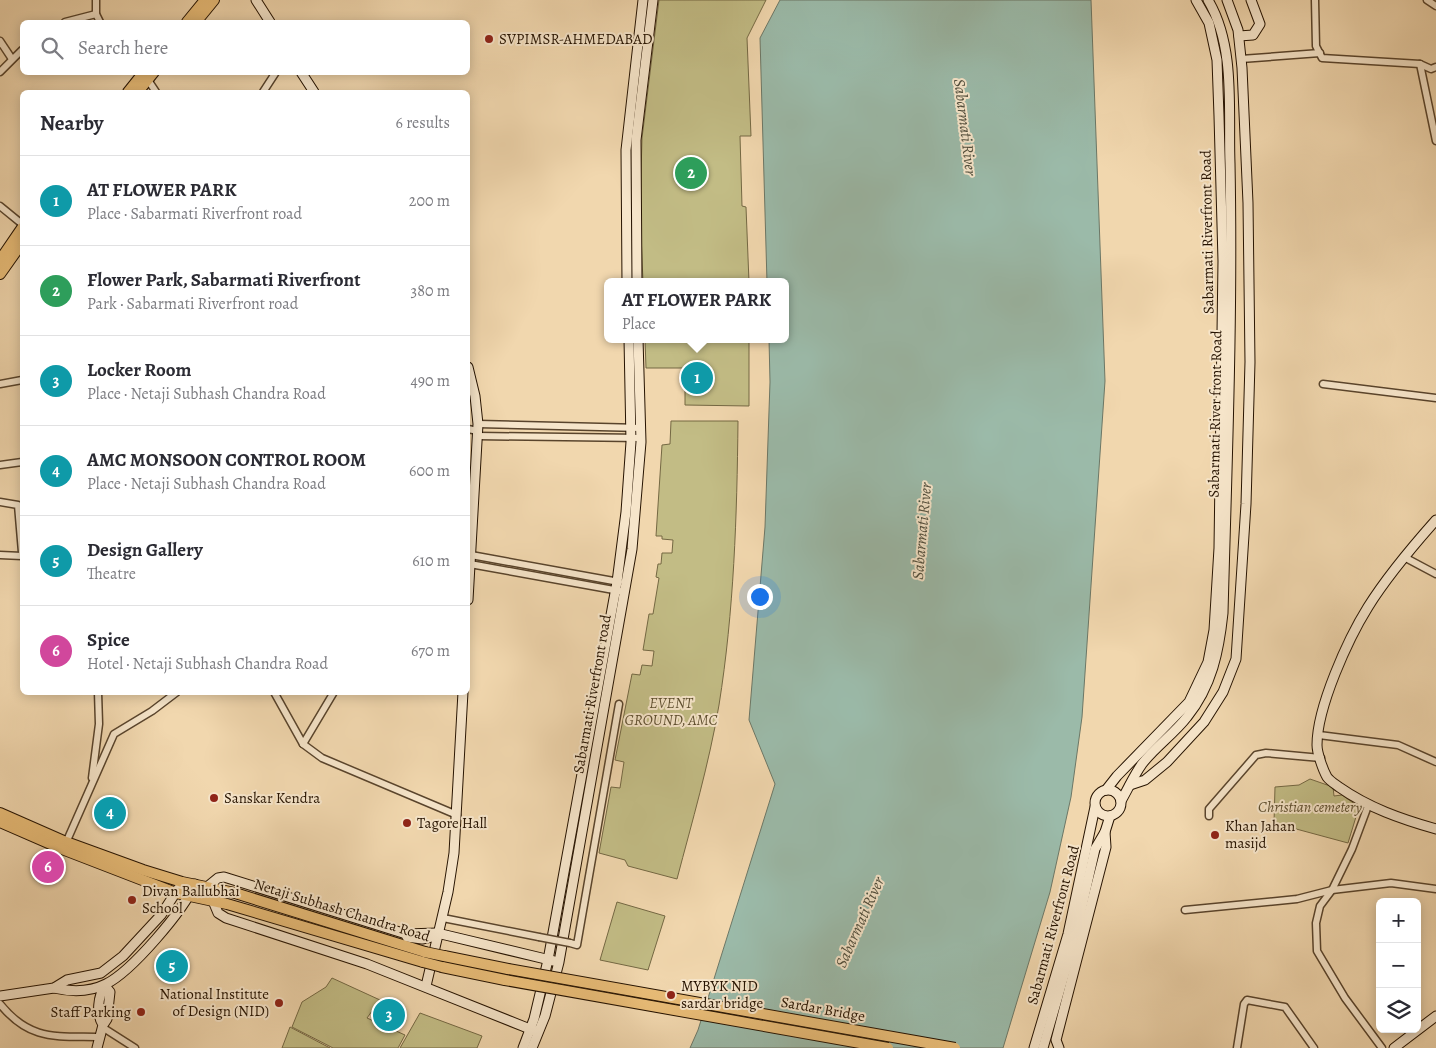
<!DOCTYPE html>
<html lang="en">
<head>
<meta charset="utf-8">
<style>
	body { margin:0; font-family:Alegreya,serif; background:#f7f7f7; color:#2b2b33 }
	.controls { position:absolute; right:15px; bottom:15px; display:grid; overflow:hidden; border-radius:8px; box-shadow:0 2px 12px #0003 }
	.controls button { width:45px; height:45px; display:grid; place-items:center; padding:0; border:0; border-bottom:1px solid #e1e1e2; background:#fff; color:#2b2b33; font:25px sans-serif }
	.you { position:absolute; left:759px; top:596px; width:18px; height:18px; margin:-12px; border:4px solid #fff; border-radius:50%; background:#1a73e8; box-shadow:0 0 0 8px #1a73e833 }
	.badge { display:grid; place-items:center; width:32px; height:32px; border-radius:50%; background:#8f2418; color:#fff; font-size:16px; font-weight:700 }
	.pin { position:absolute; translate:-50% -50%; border:2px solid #fff; box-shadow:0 1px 5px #0006 }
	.popup { position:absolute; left:604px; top:278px; width:185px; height:65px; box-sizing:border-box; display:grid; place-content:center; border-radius:8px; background:#fff; filter:drop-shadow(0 1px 4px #0005); font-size:16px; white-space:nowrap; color:#7c7c81 }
	.popup b { font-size:19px; color:#2b2b33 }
	.popup::after { content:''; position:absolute; left:50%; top:100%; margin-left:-10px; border:10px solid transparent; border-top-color:#fff }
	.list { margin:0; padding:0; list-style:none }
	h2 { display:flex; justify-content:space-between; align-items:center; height:65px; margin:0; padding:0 20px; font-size:21px }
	h2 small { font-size:16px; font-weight:400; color:#7c7c81 }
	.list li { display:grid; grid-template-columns:32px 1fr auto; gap:15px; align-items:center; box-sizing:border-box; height:90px; padding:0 20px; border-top:1px solid #e1e1e2 }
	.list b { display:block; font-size:19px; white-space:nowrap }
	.list p { margin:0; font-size:16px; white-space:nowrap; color:#7c7c81 }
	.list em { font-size:16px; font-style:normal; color:#7c7c81 }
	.icon { flex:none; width:28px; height:28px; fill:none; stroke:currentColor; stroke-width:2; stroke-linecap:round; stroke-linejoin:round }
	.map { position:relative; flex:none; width:1436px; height:1048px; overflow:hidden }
	.search { position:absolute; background:#fff; box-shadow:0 2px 12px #0003; left:20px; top:20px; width:450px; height:55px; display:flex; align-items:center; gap:12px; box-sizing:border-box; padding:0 18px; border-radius:8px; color:#7c7c81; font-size:19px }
	.panel { position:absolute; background:#fff; box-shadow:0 2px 12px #0003; left:20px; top:90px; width:450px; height:605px; border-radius:8px }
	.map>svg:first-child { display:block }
</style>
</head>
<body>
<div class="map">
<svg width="1436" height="1048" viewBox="0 0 1436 1048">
	<rect width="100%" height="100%" fill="#f1d7ae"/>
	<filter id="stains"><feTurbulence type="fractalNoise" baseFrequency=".004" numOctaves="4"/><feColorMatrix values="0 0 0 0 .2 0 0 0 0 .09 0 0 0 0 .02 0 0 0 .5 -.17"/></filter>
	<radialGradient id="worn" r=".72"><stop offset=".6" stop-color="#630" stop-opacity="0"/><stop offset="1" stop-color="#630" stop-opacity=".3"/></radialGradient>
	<g fill="#c2bc85" stroke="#746843">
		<polygon points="659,0 766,0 747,38 751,136 740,136 742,206 746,207 749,282 643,282 640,209 642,138"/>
		<polygon points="645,339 749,339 749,406 685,405 685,368 646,368"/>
		<path d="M671,421H738C737,516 734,611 719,705C709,764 692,822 677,879L628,866L625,860L599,853L611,787L620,788L624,762L615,760L632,674L640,675L642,665L652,666L654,651L643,650L649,614H653L659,578L656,577L658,564H661L662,553H672L673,540L662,539V536H656L662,445L670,444Z"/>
		<polygon points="1310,779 1333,787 1334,796 1342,795 1359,807 1348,843 1274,823 1275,787 1299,785"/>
		<polygon points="617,902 665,916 648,970 600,960"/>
		<polygon points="332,978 380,1000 367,1018 405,1035 398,1048 333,1048 292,1027 302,1002 326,987"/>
		<polygon points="420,1013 482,1036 477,1048 400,1048"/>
		<polygon points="290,1027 330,1048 282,1048"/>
	</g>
	<polygon fill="#9bbaa9" stroke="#6c7766" points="780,0 1091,0 1105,381 1082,717 1071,797 1050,892 1003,1048 690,1048 698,1030 775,784 749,720 765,527 770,382 769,339 786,339 786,282 767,282 760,38"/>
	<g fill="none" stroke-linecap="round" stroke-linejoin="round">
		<defs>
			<g id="street">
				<polyline points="96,0 96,14 100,22"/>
				<polyline points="1315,0 1316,46 1322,58 1420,64 1431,69 1436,67"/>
				<polyline points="1427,0 1436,6"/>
				<polyline points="65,22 96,14"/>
				<polyline points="0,41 12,59"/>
				<polyline points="1241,59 1320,53"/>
				<polyline points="1420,64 1436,141"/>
				<polyline points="0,72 22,50"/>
				<polyline points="137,72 148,80 156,92"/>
				<polyline points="263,92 276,72"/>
				<polyline points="0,206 22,224"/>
				<polyline points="0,384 22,380"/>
				<polyline points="1323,384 1436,398"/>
				<polyline points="478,424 641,428"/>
				<polyline points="468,429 478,431"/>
				<polyline points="478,436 641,438"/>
				<polyline points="0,465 22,462"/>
				<polyline points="0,502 18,505 22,552"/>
				<polyline points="0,555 22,556"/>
				<polyline points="471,555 619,582"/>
				<polyline points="1404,557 1436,574"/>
				<polyline points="470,564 625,592"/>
				<polyline points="274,692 303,744 334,692"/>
				<polyline points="1319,735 1398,745 1436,762"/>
				<polyline points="303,744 322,758 457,815"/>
				<polyline points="92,778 99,724 98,692"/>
				<polyline points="1368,806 1352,849 1332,890 1320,906 1316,923 1317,951 1345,998 1382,1048"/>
				<polyline points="1209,816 1209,809 1256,755 1266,753 1321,758"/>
				<polyline points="65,845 114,734 152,711 177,692"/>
				<polyline points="1185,910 1297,899 1332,890 1391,883 1436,889"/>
				<polyline points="443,918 539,937"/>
				<polyline points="570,943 577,945 619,704"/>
				<path d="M0,1004C30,1041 55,1036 99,1037"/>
				<polyline points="102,1027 135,1048"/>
				<polyline points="1237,1048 1244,1004 1247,1000 1285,1007 1314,1048"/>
			</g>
			<g id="secondary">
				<polyline points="256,0 270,22"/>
				<polyline points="1239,36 1253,35 1260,24 1251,0"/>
				<polyline points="301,72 314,92"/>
				<polyline points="627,282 626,150 643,0"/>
				<polyline points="637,282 636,140 653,0"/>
				<polyline points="468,367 475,396 478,424 468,600"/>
				<path d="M1436,520C1412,547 1388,575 1368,607C1348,639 1317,707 1317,745C1317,753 1323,770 1327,777C1330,781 1335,784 1339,787C1369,808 1401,819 1436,829"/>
				<polyline points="1130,785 1145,780 1167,762 1204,722 1223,692 1236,659 1246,504 1250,362 1248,203 1242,68 1238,30 1227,0"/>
				<circle cx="1108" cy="803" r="13"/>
				<polyline points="1106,790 1117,776 1189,702 1208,662 1214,630 1219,548 1223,261 1219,116 1217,60 1209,23 1196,0"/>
				<path d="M1121,801C1128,789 1134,775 1142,764C1155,747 1174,734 1187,717C1212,686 1219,651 1223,613C1227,463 1233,313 1230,163C1228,111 1236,47 1208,0"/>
				<polyline points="207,887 218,878 224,877 406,934"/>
				<polyline points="213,901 218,913 226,918 367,964 535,1031"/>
				<polyline points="436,936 422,939 407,937 406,934 437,933 554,961"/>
				<polyline points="426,986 448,892 454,853 463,692"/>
				<path d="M54,988C71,992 90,992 106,984C132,971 183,911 195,884"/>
				<polyline points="0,996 54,988 67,980 101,973 123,956 161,915 178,889"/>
				<path d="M97,1048L103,1025L107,1019L110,992L105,986C98,996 96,1014 103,1025"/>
				<polyline points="523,1048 534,1019 548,960 617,582 626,512 631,442 629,339"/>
				<polyline points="532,1048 545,1016 559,962 632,549 641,442 638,339"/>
				<polyline points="1034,1048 1068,934 1095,807"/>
				<polyline points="1043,1048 1075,937 1095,849 1105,832 1110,816"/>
				<polyline points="1059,1048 1056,1040 1106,847 1105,832"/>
				<polyline points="1394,1048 1436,1016"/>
			</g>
			<g id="primary">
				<polyline points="187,22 205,0"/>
				<polyline points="196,22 214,0"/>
				<polyline points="128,92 144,72"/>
				<polyline points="138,92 154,72"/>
				<polyline points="0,260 22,228"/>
				<polyline points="0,274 22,243"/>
				<polyline points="0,813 66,842 143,870 182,882 235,893 425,952"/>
				<polyline points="0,822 62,849 176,893 227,904 423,962"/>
				<polyline points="444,956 508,969"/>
				<polyline points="442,967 505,980"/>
			</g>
		</defs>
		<use href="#street" stroke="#59442c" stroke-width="9"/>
		<use href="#secondary" stroke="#261301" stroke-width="11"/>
		<use href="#primary" stroke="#261301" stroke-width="12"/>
		<use href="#street" stroke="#f6e5ca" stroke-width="6"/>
		<use href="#secondary" stroke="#f6e5ca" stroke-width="9"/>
		<use href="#primary" stroke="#e8bc77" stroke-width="10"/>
		<defs>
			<polyline id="street-bridge" points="539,937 570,943"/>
			<g id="primary-bridge">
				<polyline points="425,952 444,956"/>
				<polyline points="423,962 442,967"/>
				<polyline points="508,969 955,1048"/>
				<polyline points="505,980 888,1048"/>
			</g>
		</defs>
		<use href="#street-bridge" stroke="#59442c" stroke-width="9" stroke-linecap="butt"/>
		<use href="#primary-bridge" stroke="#261301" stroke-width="12" stroke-linecap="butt"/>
		<use href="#street-bridge" stroke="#f6e5ca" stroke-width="6"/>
		<use href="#primary-bridge" stroke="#e8bc77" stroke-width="10"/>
	</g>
	<g fill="#8f2418" stroke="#f6e5ca" stroke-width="2">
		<circle cx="489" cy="39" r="5"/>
		<circle cx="214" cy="798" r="5"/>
		<circle cx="407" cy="823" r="5"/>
		<circle cx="1215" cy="835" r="5"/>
		<circle cx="132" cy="900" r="5"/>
		<circle cx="671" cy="995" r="5"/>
		<circle cx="279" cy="1003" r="5"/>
		<circle cx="141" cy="1012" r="5"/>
	</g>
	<g text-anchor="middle" stroke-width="4" stroke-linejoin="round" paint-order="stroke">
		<g font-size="15" fill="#261301" stroke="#f6e5ca" text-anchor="start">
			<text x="499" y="44">SVPIMSR-AHMEDABAD</text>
			<text x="224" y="803">Sanskar Kendra</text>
			<text x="417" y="828">Tagore Hall</text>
			<text x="1225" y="831">Khan Jahan<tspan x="1225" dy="17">masijd</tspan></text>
			<text x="142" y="896">Divan Ballubhai<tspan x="142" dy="17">School</tspan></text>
			<text x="681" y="991">MYBYK NID<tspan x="681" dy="17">sardar bridge</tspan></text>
			<text x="269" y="999" text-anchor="end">National Institute<tspan x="269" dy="17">of Design (NID)</tspan></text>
			<text x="131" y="1017" text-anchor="end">Staff Parking</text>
		</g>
		<g font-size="15" fill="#261301" stroke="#f6e5ca">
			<text transform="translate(1207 232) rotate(-91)" y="5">Sabarmati Riverfront Road</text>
			<text transform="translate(1215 414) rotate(-89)" y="5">Sabarmati River front Road</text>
			<text transform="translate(592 694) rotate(-80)" y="5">Sabarmati Riverfront road</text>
			<text transform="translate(342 910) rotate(17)" y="5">Netaji Subhash Chandra Road</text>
			<text transform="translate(1053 925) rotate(-75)" y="5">Sabarmati Riverfront Road</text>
			<text transform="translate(823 1009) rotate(10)" y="5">Sardar Bridge</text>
		</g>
		<g font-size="15" font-style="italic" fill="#5d4e2f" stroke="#f6e5ca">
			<text x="671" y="708">EVENT<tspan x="671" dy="17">GROUND, AMC</tspan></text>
			<text x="1310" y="812">Christian cemetery</text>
		</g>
		<g font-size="16" font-style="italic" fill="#4f4d3c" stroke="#f6e5ca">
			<text transform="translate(966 127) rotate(83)" y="6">Sabarmati River</text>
			<text transform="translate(921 531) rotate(-85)" y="6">Sabarmati River</text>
			<text transform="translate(859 922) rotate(-66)" y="6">Sabarmati River</text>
		</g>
	</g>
	<rect width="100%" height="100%" filter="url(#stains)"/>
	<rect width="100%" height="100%" fill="url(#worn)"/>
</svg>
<div class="controls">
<button>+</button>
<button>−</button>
<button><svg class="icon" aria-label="layers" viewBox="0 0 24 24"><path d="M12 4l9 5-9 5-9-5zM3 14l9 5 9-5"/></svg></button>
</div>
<div class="you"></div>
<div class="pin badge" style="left:697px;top:378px;background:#0f9aa8">1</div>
<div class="popup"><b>AT FLOWER PARK</b>Place</div>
<div class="pin badge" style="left:691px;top:173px;background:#2e9e5b">2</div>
<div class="pin badge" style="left:389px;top:1015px;background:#0f9aa8">3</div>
<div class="pin badge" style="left:110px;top:813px;background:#0f9aa8">4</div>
<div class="pin badge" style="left:172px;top:966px;background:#0f9aa8">5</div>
<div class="pin badge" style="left:48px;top:867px;background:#d1479c">6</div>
<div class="search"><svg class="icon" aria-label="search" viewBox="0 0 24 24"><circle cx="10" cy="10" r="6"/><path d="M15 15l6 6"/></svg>Search here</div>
<section class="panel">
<h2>Nearby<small>6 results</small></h2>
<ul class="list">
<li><span class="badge" style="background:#0f9aa8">1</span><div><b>AT FLOWER PARK</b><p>Place · Sabarmati Riverfront road</p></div><em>200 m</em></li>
<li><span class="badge" style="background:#2e9e5b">2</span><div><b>Flower Park, Sabarmati Riverfront</b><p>Park · Sabarmati Riverfront road</p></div><em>380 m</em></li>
<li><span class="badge" style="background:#0f9aa8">3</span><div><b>Locker Room</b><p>Place · Netaji Subhash Chandra Road</p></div><em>490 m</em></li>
<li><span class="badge" style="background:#0f9aa8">4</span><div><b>AMC MONSOON CONTROL ROOM</b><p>Place · Netaji Subhash Chandra Road</p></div><em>600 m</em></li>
<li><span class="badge" style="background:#0f9aa8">5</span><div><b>Design Gallery</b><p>Theatre</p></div><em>610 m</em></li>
<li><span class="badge" style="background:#d1479c">6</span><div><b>Spice</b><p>Hotel · Netaji Subhash Chandra Road</p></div><em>670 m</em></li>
</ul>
</section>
</div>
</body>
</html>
